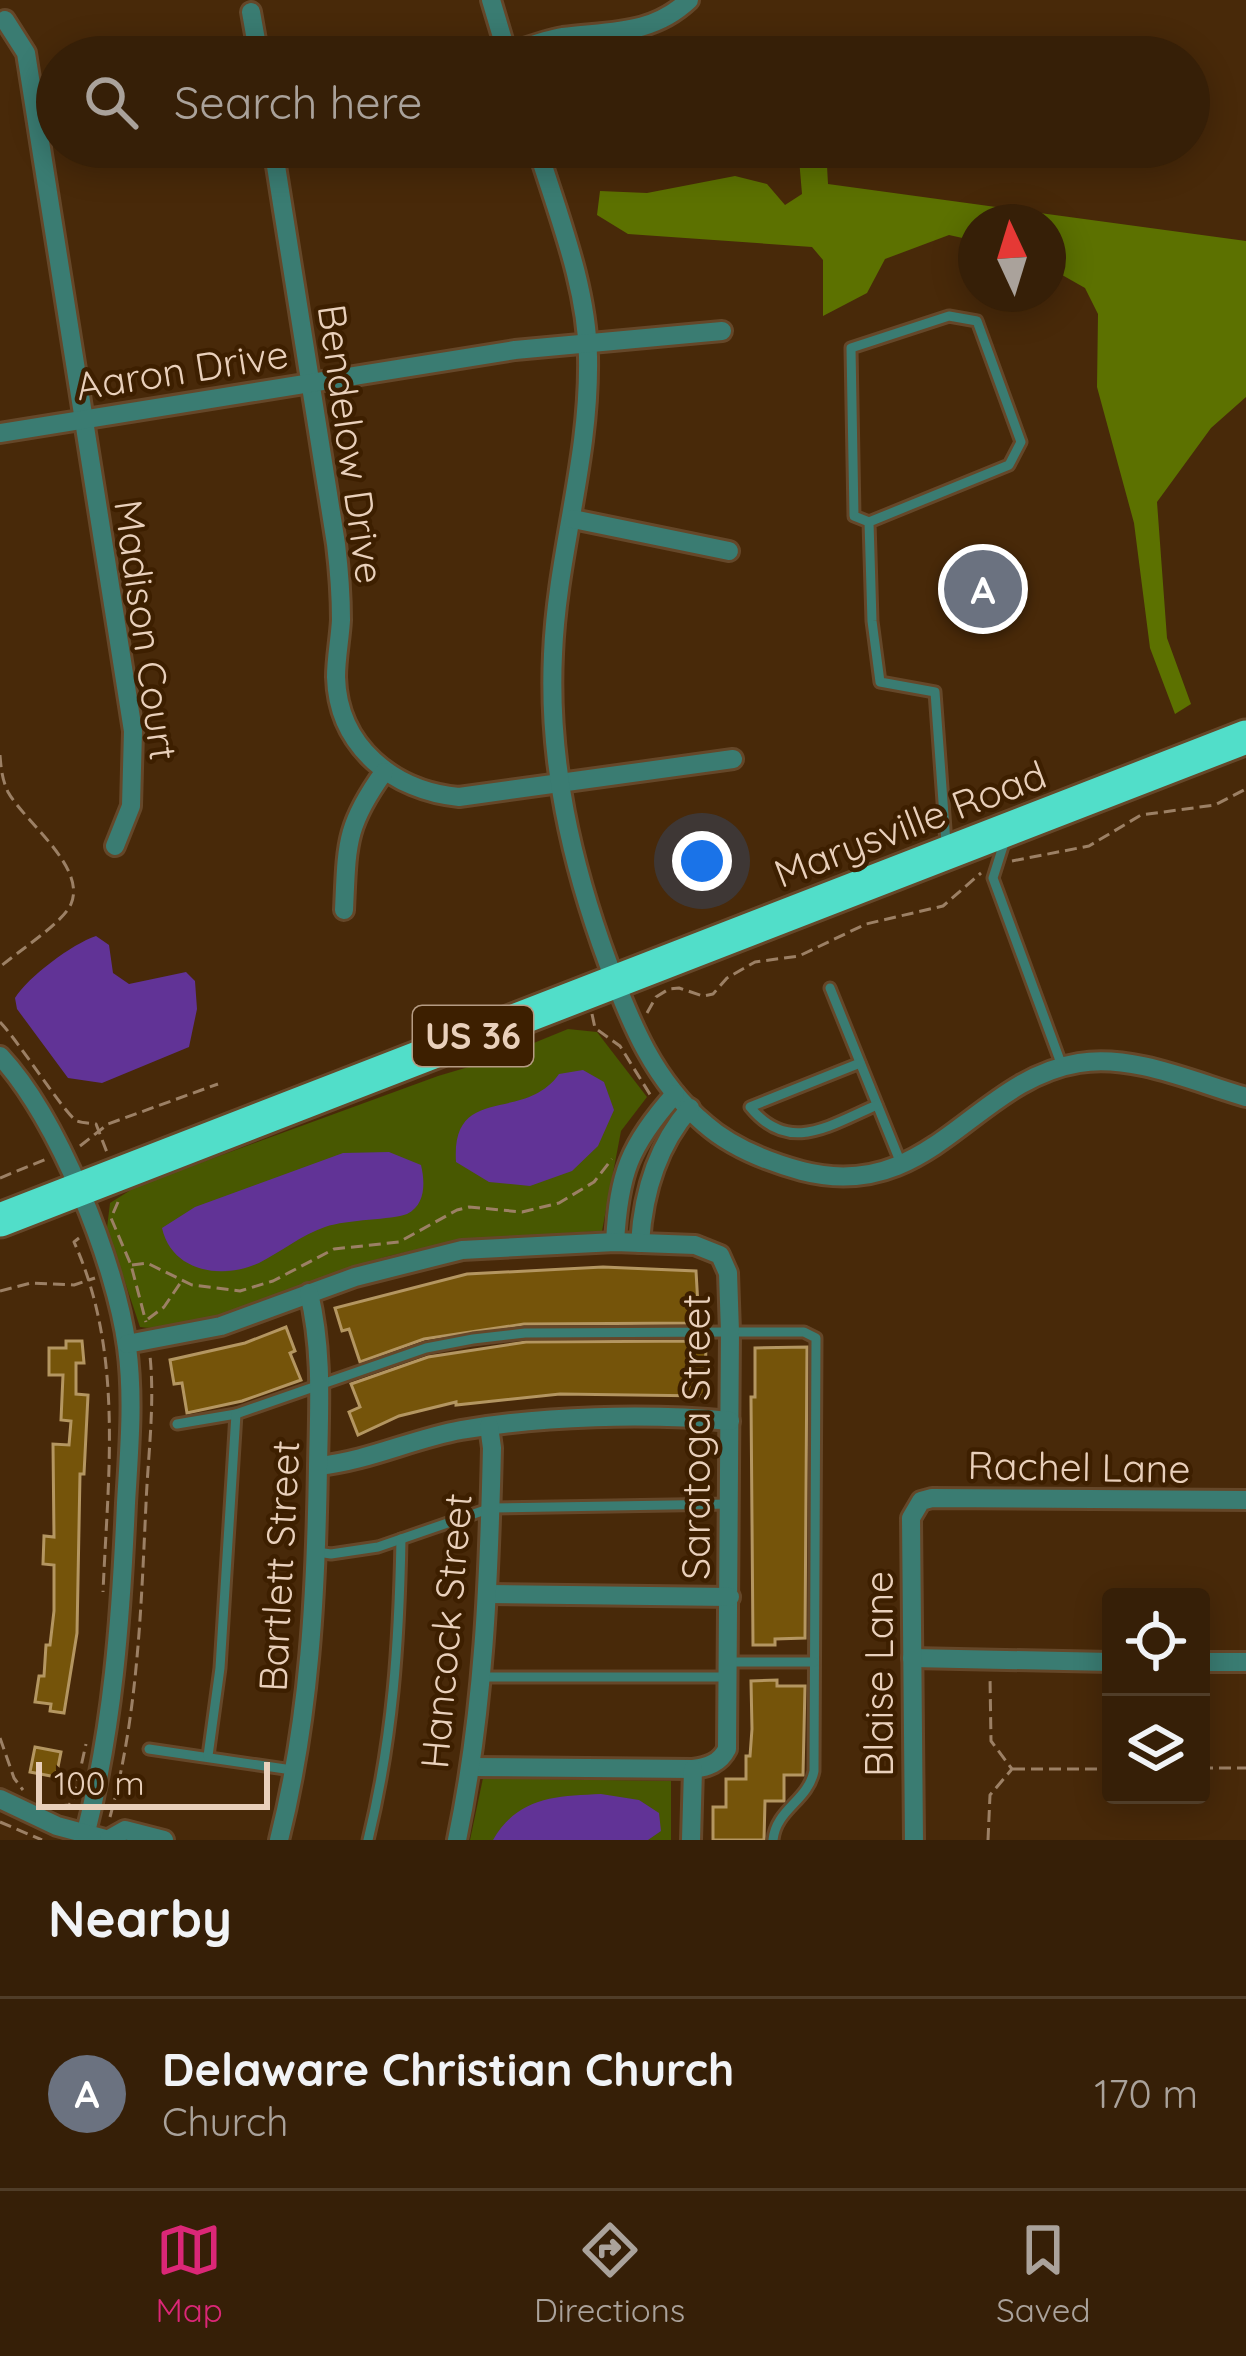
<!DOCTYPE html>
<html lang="en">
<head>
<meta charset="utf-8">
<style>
	body { margin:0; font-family:Quicksand,sans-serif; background:#3d2711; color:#f1f3f6 }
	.controls { position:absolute; right:36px; bottom:36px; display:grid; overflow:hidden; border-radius:12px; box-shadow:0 6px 30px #0003 }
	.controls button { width:108px; height:108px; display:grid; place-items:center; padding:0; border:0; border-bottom:3px solid #503d28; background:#361f07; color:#f1f3f6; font:60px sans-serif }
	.compass { position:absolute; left:958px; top:204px; width:108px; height:108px; border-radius:50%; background:#361f07; box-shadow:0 6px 30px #0003; rotate:356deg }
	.scale { position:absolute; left:36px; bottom:30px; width:234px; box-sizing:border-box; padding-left:12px; border:6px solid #e9d0bb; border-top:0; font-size:33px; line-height:42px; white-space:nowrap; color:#e9d0bb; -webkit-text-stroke:9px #3d1f00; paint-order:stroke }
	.you { position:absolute; left:702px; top:861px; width:42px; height:42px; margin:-30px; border:9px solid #fff; border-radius:50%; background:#1a73e8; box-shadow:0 0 0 18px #1a73e833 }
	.badge { display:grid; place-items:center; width:78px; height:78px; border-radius:50%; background:#db2777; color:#fff; font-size:39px; font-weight:700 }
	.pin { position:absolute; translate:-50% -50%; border:6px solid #fff; box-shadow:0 3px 12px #0006 }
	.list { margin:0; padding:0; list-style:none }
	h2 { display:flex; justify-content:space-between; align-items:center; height:156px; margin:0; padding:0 48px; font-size:51px }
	h2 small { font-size:39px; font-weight:400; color:#aaa29b }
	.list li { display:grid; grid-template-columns:78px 1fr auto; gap:36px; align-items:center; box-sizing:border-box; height:192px; padding:0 48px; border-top:3px solid #503d28 }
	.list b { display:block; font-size:45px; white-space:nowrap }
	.list p { margin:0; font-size:39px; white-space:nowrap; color:#aaa29b }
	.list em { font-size:39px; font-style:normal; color:#aaa29b }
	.icon { flex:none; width:66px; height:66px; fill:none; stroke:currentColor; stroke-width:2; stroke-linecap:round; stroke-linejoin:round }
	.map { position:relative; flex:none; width:1246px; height:1840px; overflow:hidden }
	.search { position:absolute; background:#361f07; box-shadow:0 6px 30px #0003; left:36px; right:36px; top:36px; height:132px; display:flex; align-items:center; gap:30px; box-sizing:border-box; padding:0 42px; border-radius:66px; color:#aaa29b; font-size:45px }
	.sheet { height:348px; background:#361f07 }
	nav { display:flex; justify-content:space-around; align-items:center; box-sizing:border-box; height:168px; border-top:3px solid #503d28; background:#361f07; font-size:33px; color:#aaa29b }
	nav a { display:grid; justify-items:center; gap:6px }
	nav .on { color:#db2777 }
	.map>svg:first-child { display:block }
</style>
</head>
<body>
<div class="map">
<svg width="1246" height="1840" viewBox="0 0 1246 1840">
	<rect width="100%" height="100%" fill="#482909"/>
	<g fill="#485801">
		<path d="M568,1029L597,1032L647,1097L621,1131L602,1231C531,1235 459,1238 389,1256C325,1273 199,1337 140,1327L107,1228L110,1203L137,1186L438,1076L492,1060Z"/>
		<polygon points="483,1778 671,1781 671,1840 470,1840"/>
	</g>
	<polygon fill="#5c7100" points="798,147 826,147 828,184 1246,241 1246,397 1211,428 1157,502 1167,638 1191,704 1175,714 1150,648 1134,523 1097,387 1098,314 1085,288 1048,267 1048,222 976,222 976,241 949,235 885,259 867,293 823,316 823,260 812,247 628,234 597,215 600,191 647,193 735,176 767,184 785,205 802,194"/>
	<g fill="#613396">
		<path d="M96,936L109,945L113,973L129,984L186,972L195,981L197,1009L189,1047L102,1083L68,1078L17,1009L15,998C28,977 72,944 96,936Z"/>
		<path d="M583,1070L604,1082L614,1110L598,1146L572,1171L530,1186L489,1182L456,1162C451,1082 524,1124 559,1074Z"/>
		<path d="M389,1152L421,1165C425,1182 426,1205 407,1214C392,1220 348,1219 325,1227C301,1235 281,1252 259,1263C222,1280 172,1272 162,1228L195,1207L343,1153Z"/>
		<path d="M601,1794L639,1800L659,1813L661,1831L648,1840H493C518,1797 555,1796 601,1794Z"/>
	</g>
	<g fill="#75540a" stroke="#b49661" stroke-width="3">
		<polygon points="603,1267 696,1271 699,1323 524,1324 424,1339 360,1362 349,1329 342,1331 335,1308 467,1274"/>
		<polygon points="286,1327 295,1351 290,1353 301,1380 242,1401 187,1413 182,1383 174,1384 170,1360 245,1343"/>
		<polygon points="66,1341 82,1341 84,1363 76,1363 76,1394 88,1395 84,1474 80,1474 77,1633 64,1713 50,1711 51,1704 35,1702 39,1676 44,1676 46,1645 50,1645 54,1611 54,1565 43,1564 44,1536 54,1537 53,1444 69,1445 71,1421 61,1420 63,1375 49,1375 49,1348 66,1348"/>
		<polygon points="706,1341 705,1396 560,1394 456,1405 456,1402 399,1416 358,1435 349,1412 360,1407 351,1384 428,1357 526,1342"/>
		<polygon points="807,1347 805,1638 775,1639 775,1645 753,1645 751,1397 755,1397 755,1348"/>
		<polygon points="777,1680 777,1686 805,1686 803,1775 784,1775 784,1801 765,1801 764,1840 713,1840 713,1807 726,1807 726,1779 746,1779 746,1756 750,1756 752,1729 751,1681"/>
		<polygon points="35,1747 61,1752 56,1777 30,1772"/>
	</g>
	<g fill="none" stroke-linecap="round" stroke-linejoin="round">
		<defs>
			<g id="lane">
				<polyline points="869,522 854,516 851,348 949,316 977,321 1021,442 1009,465 869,522 872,621 880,682 935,692 946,843"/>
				<polyline points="1005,840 993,878 1062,1066"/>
				<polyline points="830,988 902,1166"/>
				<path d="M860,1063L750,1107C789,1155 830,1125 877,1105"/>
				<path d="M177,1424L236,1414L426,1348L473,1339L525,1333L730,1332H804L816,1338L814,1771C808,1801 776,1809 773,1840"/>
				<polyline points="317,1552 331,1554 378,1547 491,1508 730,1504"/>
				<polyline points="730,1662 814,1662"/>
				<polyline points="481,1677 730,1677"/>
				<polyline points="149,1749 292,1770"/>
				<polyline points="208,1756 220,1668 236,1414"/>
				<path d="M368,1840C393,1738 399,1643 401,1539"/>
			</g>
			<g id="street">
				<polyline points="491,0 508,57"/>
				<polyline points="251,12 259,57"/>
				<polyline points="5,20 26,53 133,731 131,806 115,846"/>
				<path d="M507,54C525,48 544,40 563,37C610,31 652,35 689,0"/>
				<path d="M273,147L336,544C339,569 341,594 341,620C340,639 336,658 336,677C338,747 394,791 459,797L733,759"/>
				<path d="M537,147C558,215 587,286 588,357C590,460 557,553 553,654C548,761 571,863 608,963C631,1024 654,1081 705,1124C731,1147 769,1162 802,1171C930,1204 973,1080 1079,1063C1133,1054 1194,1082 1246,1097"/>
				<polyline points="0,433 515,350 722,331"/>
				<polyline points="573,519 729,551"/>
				<path d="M344,910C347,845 345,826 384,772"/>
				<path d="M0,1056C58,1118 116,1263 127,1347C134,1399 129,1452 126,1503C121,1618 113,1729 84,1840"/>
				<path d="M615,1242C619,1173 629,1146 675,1094"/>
				<path d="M640,1243C643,1194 657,1146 690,1108"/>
				<path d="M127,1344L221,1326L355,1277L462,1250L615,1242L695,1245L720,1255L728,1273L730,1332L727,1749C720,1763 708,1767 693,1769L471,1767"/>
				<path d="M318,1466C368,1461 412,1439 461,1430C542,1416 648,1413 730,1421"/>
				<polyline points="488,1594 730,1597"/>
				<polyline points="912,1658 1111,1662"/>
				<polyline points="1201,1662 1246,1662"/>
				<polyline points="0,1799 57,1826 109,1840"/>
				<polyline points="109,1839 125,1830 164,1840"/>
				<path d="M279,1840C310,1717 316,1593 318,1467C319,1407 323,1352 309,1293"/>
				<path d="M457,1840C484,1711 489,1579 492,1448L489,1426"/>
				<polyline points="691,1840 693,1769"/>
				<polyline points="914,1840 911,1518 921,1501 932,1498 1246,1500"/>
			</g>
			<polyline id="highway" points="0,1220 1246,737"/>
		</defs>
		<use href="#lane" stroke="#654729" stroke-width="15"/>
		<use href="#street" stroke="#654729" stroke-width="24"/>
		<use href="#highway" stroke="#654729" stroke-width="39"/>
		<g stroke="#9c8065" stroke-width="3" stroke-dasharray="12 6" stroke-linecap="butt">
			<path d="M0,755C1,768 2,779 8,792C24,821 87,867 71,904C63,923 17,952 0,967"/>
			<polyline points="1012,861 1089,846 1141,815 1215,805 1246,789"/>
			<polyline points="647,1013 656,997 669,989 679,988 703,996 713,994 727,978 755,962 799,956 866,924 943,906 981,873"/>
			<polyline points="592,1014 595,1028 620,1046 651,1096"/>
			<path d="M0,1022C17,1039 66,1116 77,1121C83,1123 89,1123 96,1124L108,1155"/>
			<polyline points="80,1146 108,1124 218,1084"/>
			<polyline points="0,1178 49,1158"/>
			<polyline points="118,1202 111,1218 131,1265 146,1322"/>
			<path d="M79,1238L74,1242C124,1353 108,1474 103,1592"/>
			<polyline points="132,1265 147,1263 192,1285 240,1291 273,1281 334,1249 399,1242 457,1210 469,1207 522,1212 559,1203 594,1182 612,1159"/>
			<polyline points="0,1291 31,1283 74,1285 95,1278"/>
			<polyline points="148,1319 164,1307 181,1282"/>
			<polyline points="0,1738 14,1778 23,1790"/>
			<polyline points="1201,1768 1246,1768"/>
			<polyline points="1013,1769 1111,1769"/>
			<polyline points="59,1806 69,1805 74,1798 86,1744"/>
			<path d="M110,1817C138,1715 141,1609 146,1504C148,1455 155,1405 150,1356"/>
			<polyline points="0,1822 42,1840"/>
			<polyline points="988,1840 990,1795 1012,1769 991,1741 990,1677"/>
		</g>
		<use href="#lane" stroke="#3a7c72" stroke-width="9"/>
		<use href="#street" stroke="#3a7c72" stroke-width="18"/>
		<use href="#highway" stroke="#51dec9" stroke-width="33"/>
	</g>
	<g text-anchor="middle" stroke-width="9" stroke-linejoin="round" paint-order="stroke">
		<rect fill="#3d1f00" stroke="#b59b83" stroke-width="3" x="413" y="1006" width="120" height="60" rx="9"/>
		<g font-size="36" font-weight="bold" fill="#e9d0bb">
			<text x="473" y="1049">US 36</text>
		</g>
		<g font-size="39" fill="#e9d0bb" stroke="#3d1f00">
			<text transform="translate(182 370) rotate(-9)" y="14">Aaron Drive</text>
			<text transform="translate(351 444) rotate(82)" y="14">Bendelow Drive</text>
			<text transform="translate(146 630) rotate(82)" y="14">Madison Court</text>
			<text transform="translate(910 824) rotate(-21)" y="14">Marysville Road</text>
			<text transform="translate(696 1437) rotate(-90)" y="14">Saratoga Street</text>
			<text transform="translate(1079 1467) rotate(1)" y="14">Rachel Lane</text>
			<text transform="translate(279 1566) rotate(-87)" y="14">Bartlett Street</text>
			<text transform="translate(446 1631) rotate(-85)" y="14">Hancock Street</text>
			<text transform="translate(879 1674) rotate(-90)" y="14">Blaise Lane</text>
		</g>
	</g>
</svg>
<div class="controls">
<button><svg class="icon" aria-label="locate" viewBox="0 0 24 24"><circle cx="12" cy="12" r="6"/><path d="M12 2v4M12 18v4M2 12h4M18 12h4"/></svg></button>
<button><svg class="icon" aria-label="layers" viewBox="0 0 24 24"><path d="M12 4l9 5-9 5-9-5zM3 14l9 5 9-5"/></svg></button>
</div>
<svg class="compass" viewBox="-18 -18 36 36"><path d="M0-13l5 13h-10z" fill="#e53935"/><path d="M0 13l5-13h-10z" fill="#aaa29b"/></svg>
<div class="scale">100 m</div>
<div class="you"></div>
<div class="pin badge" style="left:983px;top:589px;background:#6b7280">A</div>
<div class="search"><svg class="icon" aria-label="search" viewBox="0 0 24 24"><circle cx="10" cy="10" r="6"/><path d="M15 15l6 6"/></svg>Search here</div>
</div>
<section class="sheet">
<h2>Nearby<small></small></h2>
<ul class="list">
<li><span class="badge" style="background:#6b7280">A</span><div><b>Delaware Christian Church</b><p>Church</p></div><em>170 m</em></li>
</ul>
</section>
<nav>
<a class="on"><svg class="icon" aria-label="map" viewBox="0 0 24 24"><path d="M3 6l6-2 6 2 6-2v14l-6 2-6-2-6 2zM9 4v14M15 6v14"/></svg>Map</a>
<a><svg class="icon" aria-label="directions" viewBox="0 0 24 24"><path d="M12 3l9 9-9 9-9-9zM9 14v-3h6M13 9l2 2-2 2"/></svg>Directions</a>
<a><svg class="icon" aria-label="saved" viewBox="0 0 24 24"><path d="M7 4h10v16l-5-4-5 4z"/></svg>Saved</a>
</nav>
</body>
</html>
